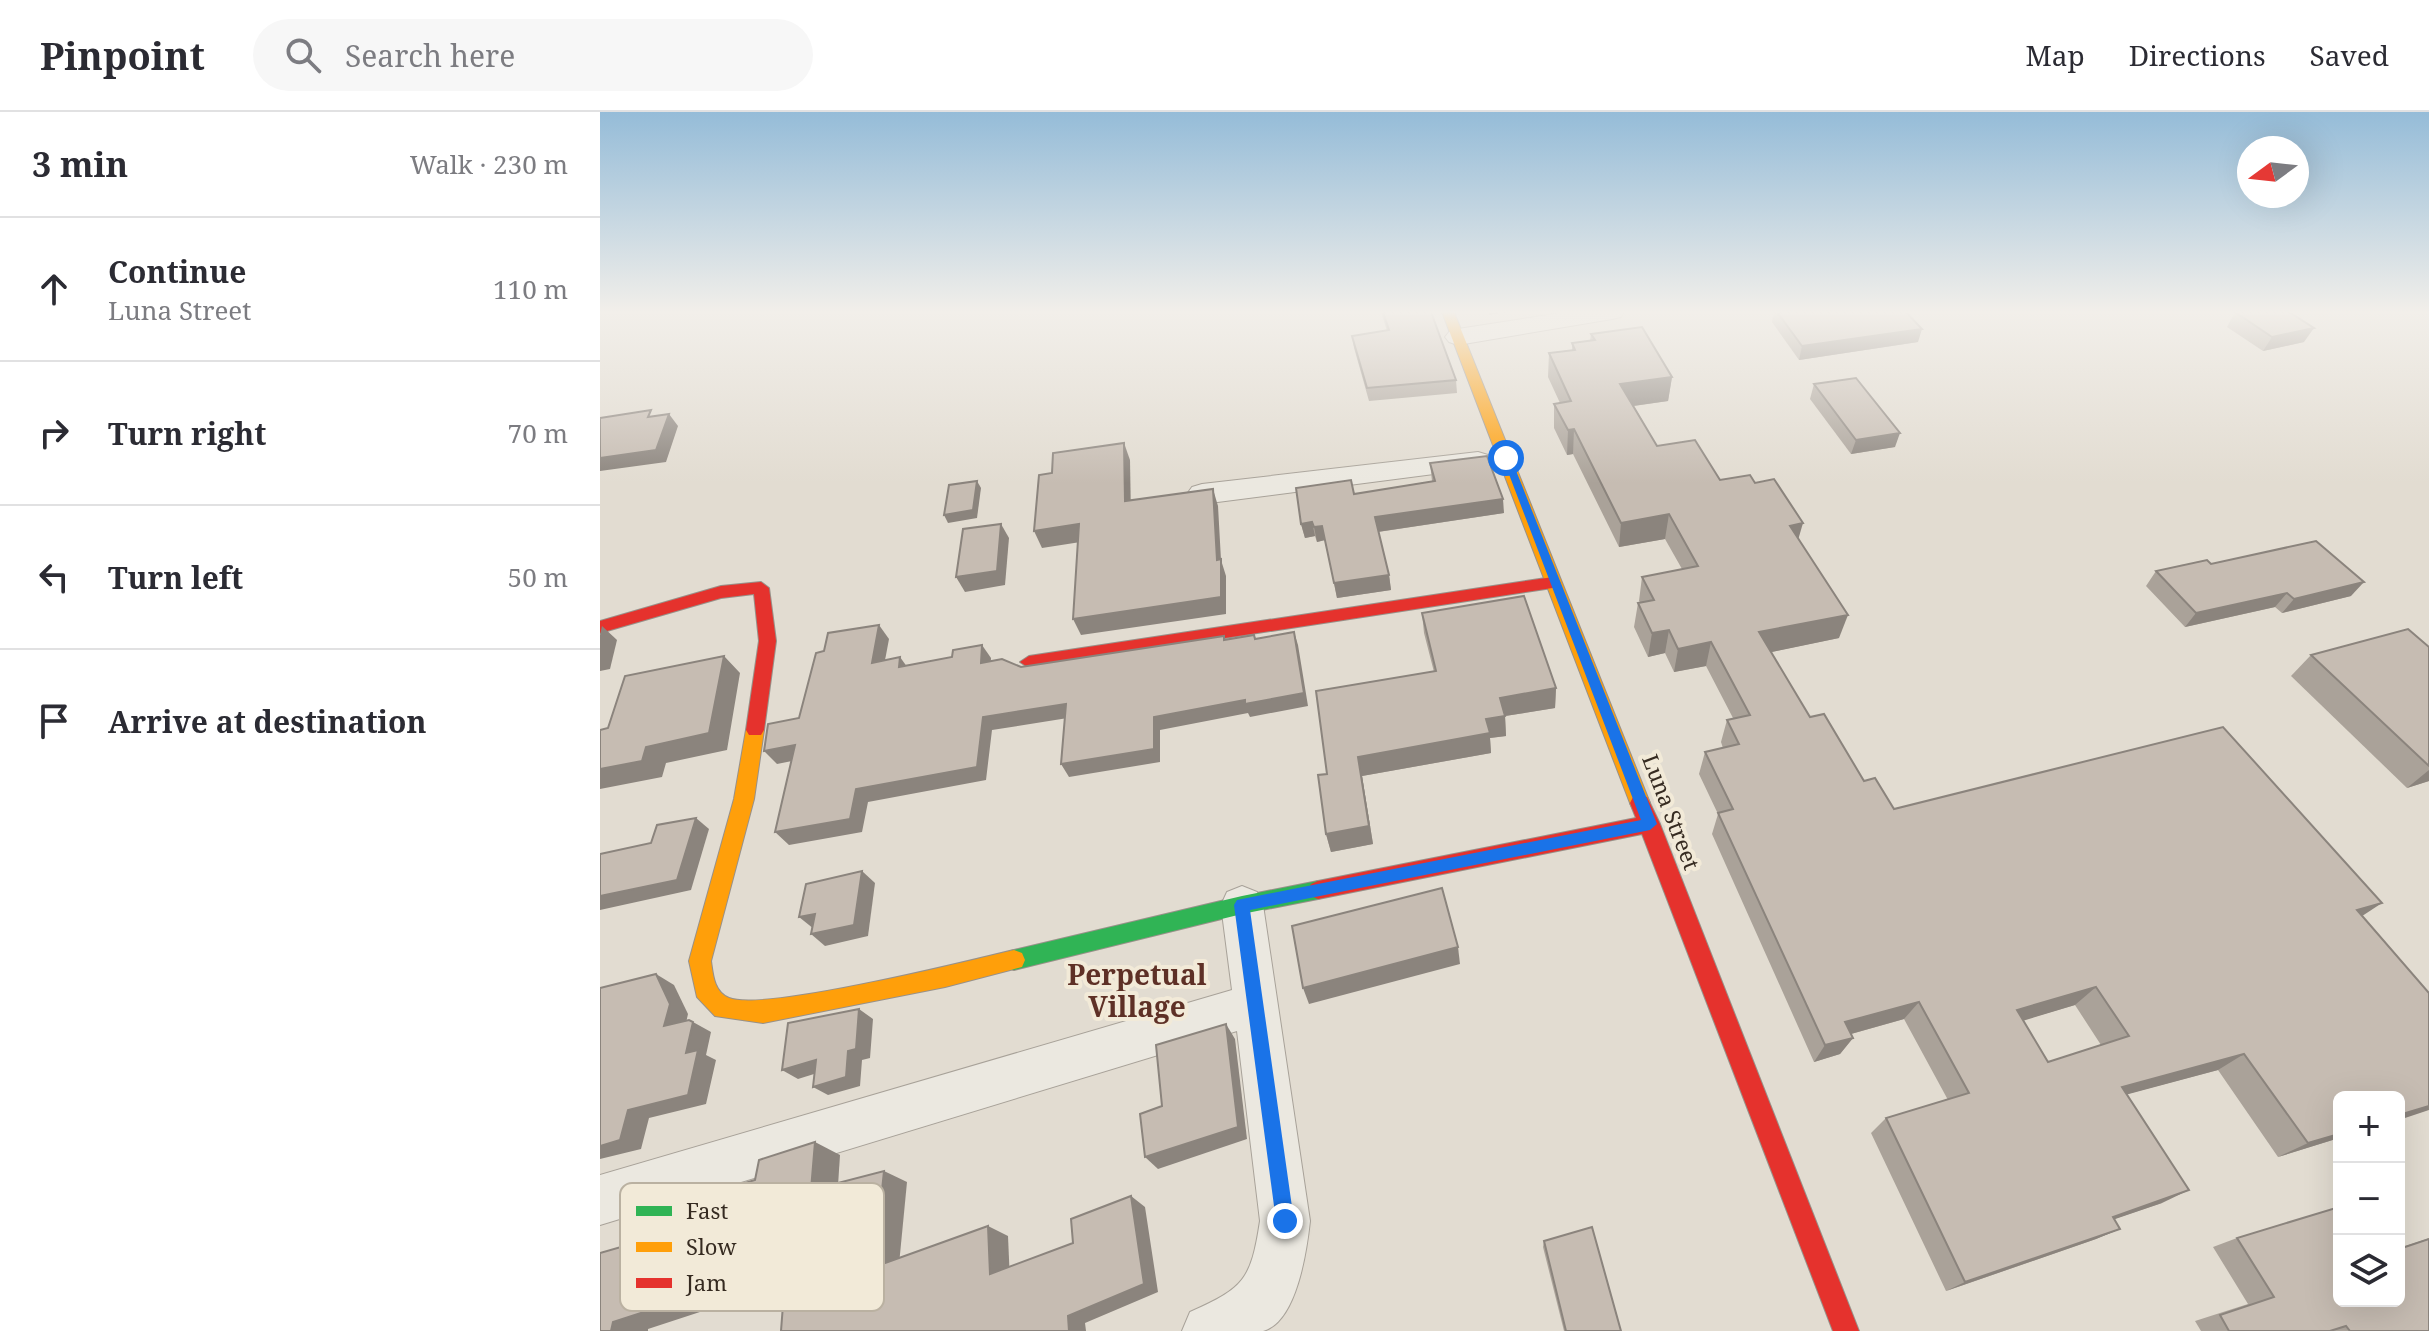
<!DOCTYPE html>
<html lang="en">
<head>
<meta charset="utf-8">
<style>
	body { margin:0; font-family:"Noto Serif",serif; background:#f7f7f7; color:#2b2b33 }
	.controls { position:absolute; right:24px; bottom:24px; display:grid; overflow:hidden; border-radius:12px; box-shadow:0 8px 32px #0002 }
	.controls button { width:72px; height:72px; display:grid; place-items:center; padding:0; border:0; border-bottom:2px solid #e1e1e2; background:#fff; color:#2b2b33; font:40px sans-serif }
	.compass { position:absolute; left:1637px; top:24px; width:72px; height:72px; border-radius:50%; background:#fff; box-shadow:0 8px 32px #0002; rotate:255deg }
	.stop { position:absolute; width:24px; height:24px; margin:-18px; border:6px solid #1a73e8; border-radius:50%; background:#fff }
	.stop.end { background:#1a73e8; border-color:#fff; box-shadow:0 2px 8px #0008 }
	.list { margin:0; padding:0; list-style:none }
	h2 { display:flex; justify-content:space-between; align-items:center; height:104px; margin:0; padding:0 32px; font-size:34px }
	h2 small { font-size:26px; font-weight:400; color:#7c7c81 }
	.list li { display:grid; grid-template-columns:52px 1fr auto; gap:24px; align-items:center; box-sizing:border-box; height:144px; padding:0 32px; border-top:2px solid #e1e1e2 }
	.list b { display:block; font-size:30px; white-space:nowrap }
	.list p { margin:0; font-size:26px; white-space:nowrap; color:#7c7c81 }
	.list em { font-size:26px; font-style:normal; color:#7c7c81 }
	.icon { flex:none; width:44px; height:44px; fill:none; stroke:currentColor; stroke-width:2; stroke-linecap:round; stroke-linejoin:round }
	.map { position:relative; flex:none; width:1829px; height:1219px; overflow:hidden }
	header { display:flex; align-items:center; gap:48px; box-sizing:border-box; height:112px; padding:0 40px; background:#fff; border-bottom:2px solid #e1e1e2 }
	header strong { font-size:38px }
	nav { display:flex; gap:44px; margin-inline-start:auto; font-size:28px }
	.search { width:560px; height:72px; background:#f7f7f7; display:flex; align-items:center; gap:20px; box-sizing:border-box; padding:0 28px; border-radius:44px; color:#7c7c81; font-size:30px }
	main { display:flex }
	aside { flex:1; background:#fff }
	.map>svg:first-child { display:block }
</style>
</head>
<body>
<header>
<strong>Pinpoint</strong>
<div class="search"><svg class="icon" aria-label="search" viewBox="0 0 24 24"><circle cx="10" cy="10" r="6"/><path d="M15 15l6 6"/></svg>Search here</div>
<nav><a>Map</a><a>Directions</a><a>Saved</a></nav>
</header>
<main>
<aside>
<h2>3 min<small>Walk · 230 m</small></h2>
<ul class="list">
<li><svg class="icon" aria-label="ahead" viewBox="0 0 24 24"><path d="M12 20V5M6 11l6-6 6 6"/></svg><div><b>Continue</b><p>Luna Street</p></div><em>110 m</em></li>
<li><svg class="icon" aria-label="right" viewBox="0 0 24 24"><path d="M7 20v-9h11M14 6l5 5-5 5"/></svg><div><b>Turn right</b></div><em>70 m</em></li>
<li><svg class="icon" aria-label="left" viewBox="0 0 24 24"><path d="M17 20v-9H6M10 6l-5 5 5 5"/></svg><div><b>Turn left</b></div><em>50 m</em></li>
<li><svg class="icon" aria-label="arrive" viewBox="0 0 24 24"><path d="M6 21V4h12l-3 4 3 4H6"/></svg><div><b>Arrive at destination</b></div></li>
</ul>
</aside>
<div class="map">
<svg width="1829" height="1219" viewBox="0 0 1829 1219">
	<rect width="100%" height="100%" fill="#e2dcd1"/>
	<g fill="none" stroke-linecap="round" stroke-linejoin="round">
		<defs>
			<g id="street">
				<polygon points="967,200 1024,200 1021,205 1012,207 858,233 849,230 845,225 849,220 858,217"/>
				<polygon points="878,340 888,343 892,349 888,355 602,392 592,389 587,382 592,375 602,372"/>
				<path d="M642,774L657,780L663,793L710,1109C707,1137 697,1210 663,1219C646,1219 602,1219 582,1219L590,1200C644,1176 651,1168 660,1109L637,919L0,1113V1063L632,878L621,793L627,780Z"/>
			</g>
			<polygon id="fast" points="718,769 725,772 728,778 725,784 718,787 642,802 414,858 406,855 403,848 406,841 414,838 642,784"/>
			<g id="slow">
				<polygon points="842,200 854,200 1050,691 1047,697 1040,699 1033,697 1030,691"/>
				<path d="M155,611L161,613L164,618L154,687L111,849C113,863 114,880 129,886C162,900 369,849 414,838L422,841L425,848L422,855L345,875L163,911L115,904L97,885L89,849L134,687L146,618L149,613Z"/>
			</g>
			<g id="jam">
				<polygon points="953,465 961,471 959,475 429,556 420,550 429,544"/>
				<polygon points="161,470 169,476 176,529 164,618 161,623 149,623 146,618 159,529 154,482 121,486 0,521 0,509 121,474"/>
				<polygon points="1040,683 1047,685 1060,712 1259,1219 1233,1219 1042,722 718,787 711,784 708,778 711,772 718,769 1036,706 1030,691 1033,685"/>
			</g>
		</defs>
		<use href="#street" stroke="#a8a299" stroke-width="2"/>
		<use href="#fast" stroke="#989189" stroke-width="2"/>
		<use href="#slow" stroke="#989189" stroke-width="2"/>
		<use href="#jam" stroke="#989189" stroke-width="2"/>
		<use href="#street" fill="#ebe8e0" fill-rule="evenodd"/>
		<use href="#fast" fill="#30b455" fill-rule="evenodd"/>
		<use href="#slow" fill="#ff9f0a" fill-rule="evenodd"/>
		<use href="#jam" fill="#e5322d" fill-rule="evenodd"/>
	</g>
	<g fill="#aaa299" fill-rule="evenodd">
		<polygon points="781,200 831,200 856,268 857,281 769,289 754,236 752,224 787,219"/>
		<polygon points="1174,200 1177,200 1318,230 1199,248 1172,210"/>
		<polygon points="1635,200 1704,230 1663,239 1627,215"/>
		<path d="M991,222L1072,265L1068,289L1034,294L1057,334L1120,368L1155,371L1199,427L1239,526L1171,540L1210,605L1264,669L1294,697L1763,804L1739,1026L1678,1045L1618,958L1527,982L1562,1091L1514,1107L1520,1117L1496,1127L1346,1179L1271,1021L1286,1006L1348,988L1304,907L1251,922L1253,926L1240,942L1214,950L1112,722L1118,702L1099,662L1105,640L1123,636L1121,630L1127,608L1133,606L1106,554L1074,560L1065,541L1048,545L1034,515L1038,491L1040,490L1039,489L1042,465L1082,457L1065,427L1019,435L973,342L967,343L954,316V292L960,291L948,265L949,241L972,238V231L990,229ZM1475,893L1501,933L1448,950L1423,908Z"/>
		<polygon points="1214,272 1295,335 1251,342 1210,287"/>
		<polygon points="830,351 904,401 778,420 789,463 791,478 737,486 725,428 717,430 715,424 705,426 701,412 754,382 832,369"/>
		<polygon points="1611,452 1751,484 1682,501 1675,495 1585,515 1546,474 1556,459"/>
		<polygon points="822,501 956,576 955,596 905,604 906,624 890,626 891,641 762,664 773,732 731,740 726,722 727,662 834,560 824,521"/>
		<polygon points="1829,535 1829,669 1807,676 1691,564 1711,543"/>
		<polygon points="1637,1126 1799,1189 1799,1136 1829,1126 1829,1219 1601,1219 1595,1209 1648,1192 1613,1135"/>
		<polygon points="944,1129 1021,1219 964,1219 943,1135"/>
	</g>
	<g fill="#8b847d">
		<polygon points="889,200 910,200 889,203"/>
		<polygon points="1714,216 1704,230 1663,239 1672,225"/>
		<polygon points="1322,217 1318,230 1199,248 1202,234"/>
		<polygon points="1072,265 1068,289 1018,296 1020,272"/>
		<polygon points="69,302 78,314 66,350 0,359 0,346"/>
		<polygon points="974,317 973,342 967,343 968,318"/>
		<polygon points="1300,321 1295,335 1251,342 1256,328"/>
		<polygon points="524,331 530,348 531,406 525,389"/>
		<polygon points="377,369 381,376 377,406 348,411 344,403"/>
		<polygon points="613,377 618,394 621,448 626,464 626,502 481,523 473,507 617,448"/>
		<polygon points="903,387 904,401 777,420 775,405"/>
		<polygon points="1069,402 1065,427 1019,435 1021,411"/>
		<polygon points="712,410 715,424 705,426 701,412"/>
		<polygon points="1203,411 1196,435 1190,414"/>
		<polygon points="401,412 409,426 405,473 365,480 356,465"/>
		<polygon points="479,412 487,429 442,436 434,419"/>
		<polygon points="722,414 725,428 717,430 714,415"/>
		<polygon points="789,463 791,478 737,486 734,471"/>
		<polygon points="1764,470 1751,484 1682,501 1694,487"/>
		<polygon points="1687,481 1675,495 1585,515 1596,501"/>
		<polygon points="1248,503 1239,526 1153,544 1159,520"/>
		<polygon points="279,513 289,527 282,564 272,551"/>
		<polygon points="2,514 17,528 10,557 0,559 0,523"/>
		<polygon points="1069,518 1065,541 1048,545 1052,521"/>
		<polygon points="694,520 698,533 708,594 650,605 648,601 560,618 560,650 469,665 461,652 554,605"/>
		<polygon points="1111,530 1106,554 1074,560 1078,537"/>
		<polygon points="382,533 391,546 390,564 381,551"/>
		<polygon points="124,544 140,561 127,638 66,651 62,665 0,677 0,657 46,635"/>
		<polygon points="300,545 310,559 299,555"/>
		<polygon points="956,576 955,596 905,604 906,624 890,626 891,641 762,664 773,732 731,740 726,722 758,645 886,607 900,586"/>
		<polygon points="466,592 474,605 392,618 386,668 268,690 262,720 189,733 175,720 256,677 383,605"/>
		<polygon points="195,633 207,646 177,652 164,639"/>
		<polygon points="1829,658 1829,669 1807,676"/>
		<polygon points="96,706 109,717 91,778 0,798 0,784"/>
		<polygon points="262,759 275,771 268,824 225,834 211,822"/>
		<polygon points="1782,791 1753,810 1757,798"/>
		<polygon points="215,802 214,817 199,805"/>
		<polygon points="858,835 860,852 709,892 703,876"/>
		<polygon points="56,862 74,873 88,902 83,924 64,914"/>
		<polygon points="1496,875 1475,893 1399,916 1417,898"/>
		<polygon points="1319,890 1304,907 1233,927 1245,910"/>
		<polygon points="259,897 273,907 270,946 262,948 260,974 228,983 213,975 248,939"/>
		<polygon points="93,910 111,920 106,943 116,948 106,992 49,1006 41,1037 0,1047 0,1034 28,998 86,941"/>
		<polygon points="626,912 635,927 647,1027 558,1057 545,1045"/>
		<polygon points="1253,926 1240,942 1214,950 1225,933"/>
		<polygon points="1644,942 1618,958 1499,990 1522,975"/>
		<polygon points="216,948 230,957 198,967 182,958"/>
		<polygon points="1829,994 1829,998 1799,1008 1799,1003"/>
		<polygon points="1739,1022 1739,1026 1678,1045 1708,1031"/>
		<polygon points="215,1030 240,1043 237,1089 211,1078"/>
		<polygon points="284,1059 307,1070 298,1163 274,1155"/>
		<polygon points="1589,1078 1562,1091 1489,1116 1513,1105"/>
		<polygon points="531,1084 545,1095 558,1180 485,1211 486,1219 469,1219 468,1204"/>
		<polygon points="388,1114 408,1124 410,1170 390,1162"/>
		<polygon points="1520,1117 1496,1127 1346,1179 1365,1170"/>
		<polygon points="186,1154 213,1163 48,1217 48,1219 11,1219 13,1210"/>
	</g>
	<g fill="#c6bcb2" stroke="#8b847d" stroke-width="2" fill-rule="evenodd">
		<polygon points="783,200 831,200 856,268 767,276 752,224 789,218"/>
		<polygon points="1177,200 1306,200 1322,217 1202,234"/>
		<polygon points="1635,200 1689,200 1714,216 1672,225"/>
		<path d="M1042,215L1072,265L1020,272L1057,334L1095,328L1120,368L1150,363L1155,371L1174,367L1203,411L1190,414L1248,503L1159,520L1210,605L1224,602L1264,669L1275,666L1294,697L1623,615L1782,791L1757,798L1829,881V994L1799,1003V985H1739V1022L1708,1031L1644,942L1522,975L1589,1078L1513,1105L1520,1117L1365,1170L1286,1006L1369,981L1319,890L1245,910L1253,926L1225,933L1118,701L1133,697L1105,640L1139,632L1127,608L1150,603L1111,530L1078,537L1069,518L1052,521L1038,491L1054,488L1042,465L1098,454L1069,402L1021,411L974,317L968,318L954,292L971,289L949,241L975,238L972,231L995,228L991,222ZM1496,875L1529,924L1448,950L1417,898Z"/>
		<polygon points="1256,266 1300,321 1256,328 1214,272"/>
		<polygon points="51,298 48,305 69,302 56,338 0,346 0,306"/>
		<polygon points="524,331 525,389 613,377 617,448 621,447 621,485 473,507 479,412 434,419 439,363 452,361 453,341"/>
		<polygon points="887,344 903,387 775,405 789,463 734,471 722,414 714,415 712,410 701,412 696,376 751,368 754,382 835,369 830,351"/>
		<polygon points="377,369 373,398 344,403 349,373"/>
		<polygon points="401,412 397,459 356,465 363,417"/>
		<polygon points="1716,429 1764,470 1694,487 1687,481 1596,501 1556,459 1607,448 1611,452"/>
		<polygon points="924,484 956,576 900,586 905,604 886,607 890,621 758,645 769,714 726,722 718,663 727,662 716,579 836,559 822,501"/>
		<polygon points="279,513 272,551 300,545 299,555 352,545 353,538 382,533 381,551 402,547 421,555 624,524 624,528 654,523 655,527 694,520 704,581 645,592 645,588 554,605 554,637 461,652 466,592 383,605 377,655 256,677 250,707 175,720 195,633 164,639 168,612 199,606 216,541 224,539 228,521"/>
		<polygon points="1808,517 1829,535 1829,654 1711,543"/>
		<polygon points="124,544 109,621 46,635 42,649 0,657 0,618 8,616 25,564"/>
		<polygon points="96,706 77,768 0,784 0,742 51,731 57,713"/>
		<polygon points="262,759 254,813 211,822 215,802 199,805 206,772"/>
		<polygon points="842,776 858,835 703,876 692,814"/>
		<polygon points="56,862 70,892 64,914 89,908 93,910 86,941 98,938 88,983 28,998 20,1028 0,1034 0,876"/>
		<polygon points="259,897 256,937 248,939 246,965 213,975 216,948 182,958 188,911"/>
		<polygon points="626,912 638,1015 545,1045 540,1002 562,994 556,933"/>
		<polygon points="215,1030 211,1078 284,1059 274,1155 388,1114 390,1162 473,1131 471,1107 531,1084 544,1172 468,1204 469,1219 181,1219 186,1154 13,1210 11,1219 0,1219 0,1141 28,1133 34,1105 155,1068 159,1048"/>
		<polygon points="1739,1095 1739,1189 1799,1189 1799,1137 1829,1127 1829,1219 1750,1219 1746,1214 1730,1219 1629,1219 1620,1203 1674,1185 1637,1126"/>
		<polygon points="992,1115 1021,1219 966,1219 944,1129"/>
	</g>
	<linearGradient id="sky" x2="0" y2="1"><stop stop-color="#95bcd8"/><stop offset="0.54" stop-color="#f2efea"/><stop offset="1" stop-color="#f2efea" stop-opacity="0"/></linearGradient>
	<rect width="1829" height="371" fill="url(#sky)"/>
	<polygon fill="#1a73e8" points="902,344 911,346 1057,712 1050,718 650,798 694,1109 691,1116 685,1118 679,1116 676,1109 634,793 637,788 1041,708"/>
	<g text-anchor="middle" stroke-width="8" stroke-linejoin="round" paint-order="stroke">
		<g font-size="22" fill="#362b21" stroke="#f2ead8">
			<text transform="translate(1071 700) rotate(69)" y="8">Luna Street</text>
		</g>
		<g font-size="28" font-weight="bold" fill="#5e3026" stroke="#f2ead8">
			<text x="537" y="873">Perpetual<tspan x="537" dy="32">Village</tspan></text>
		</g>
	</g>
	<rect x="20" y="1071" width="264" height="128" rx="12" fill="#f2ead8" stroke="#bab1a1" stroke-width="2"/>
	<rect x="36" y="1094" width="36" height="10" fill="#30b455"/>
	<rect x="36" y="1130" width="36" height="10" fill="#ff9f0a"/>
	<rect x="36" y="1166" width="36" height="10" fill="#e5322d"/>
	<g font-size="22" fill="#362b21">
		<text x="86" y="1107">Fast</text>
		<text x="86" y="1143">Slow</text>
		<text x="86" y="1179">Jam</text>
	</g>
</svg>
<div class="controls">
<button>+</button>
<button>−</button>
<button><svg class="icon" aria-label="layers" viewBox="0 0 24 24"><path d="M12 4l9 5-9 5-9-5zM3 14l9 5 9-5"/></svg></button>
</div>
<svg class="compass" viewBox="-18 -18 36 36"><path d="M0-13l5 13h-10z" fill="#e53935"/><path d="M0 13l5-13h-10z" fill="#7c7c81"/></svg>
<div class="stop" style="left:906px;top:346px"></div>
<div class="stop end" style="left:685px;top:1109px"></div>
</div>
</main>
</body>
</html>
